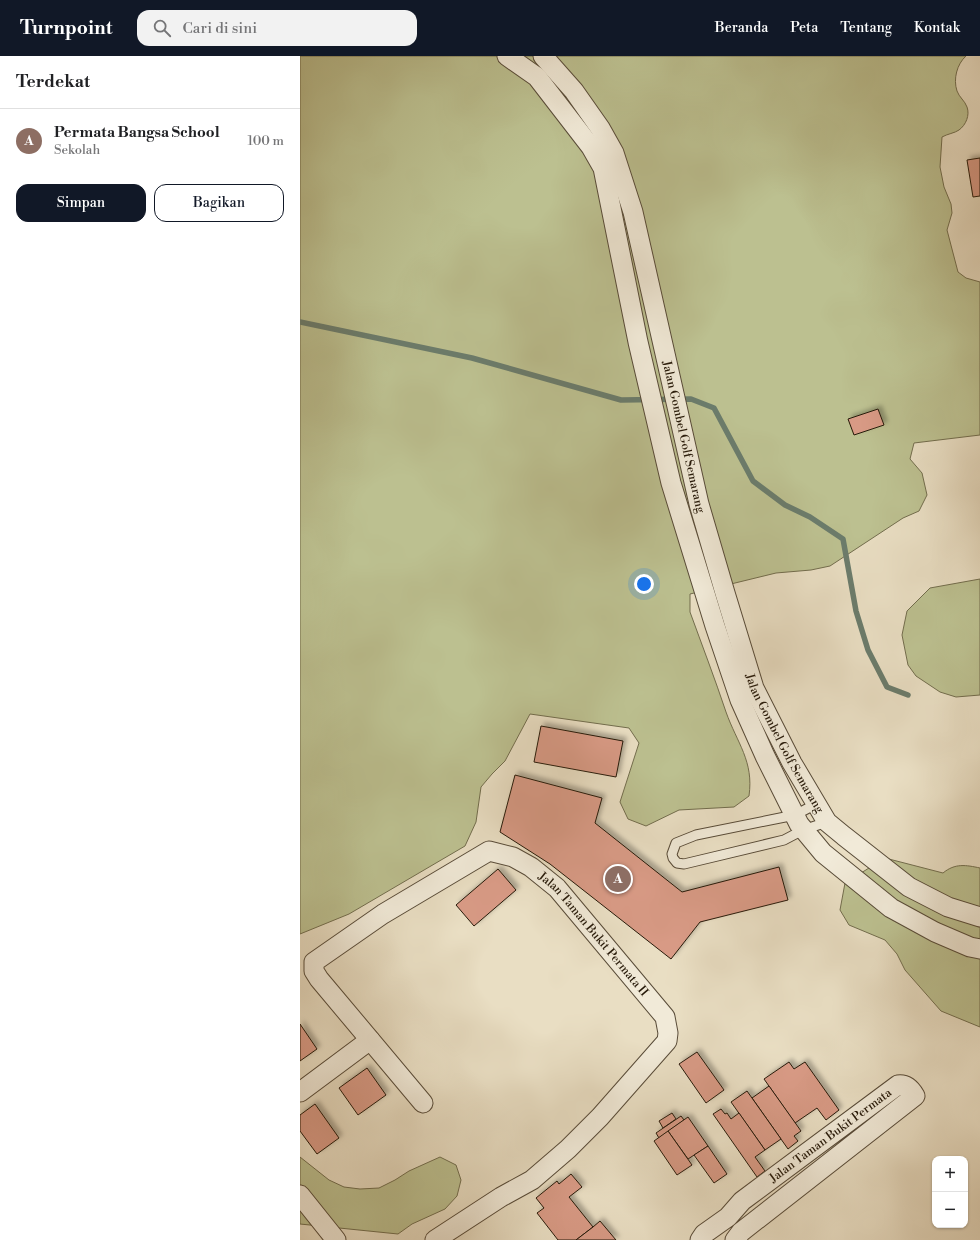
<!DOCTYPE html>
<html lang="id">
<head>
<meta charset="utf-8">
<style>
	body { margin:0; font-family:"Libre Bodoni",serif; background:#f2f2f2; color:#202124 }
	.controls { position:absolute; right:12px; bottom:12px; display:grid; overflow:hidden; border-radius:8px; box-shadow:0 1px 3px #0004 }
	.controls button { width:36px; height:36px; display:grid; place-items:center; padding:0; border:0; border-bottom:1px solid #e0e0e0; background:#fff; color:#202124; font:20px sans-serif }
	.you { position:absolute; left:344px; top:528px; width:14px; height:14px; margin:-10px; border:3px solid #fff; border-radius:50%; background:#1a73e8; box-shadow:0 0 0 6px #1a73e833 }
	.badge { display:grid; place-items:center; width:26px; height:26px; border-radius:50%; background:#111827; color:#fff; font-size:13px; font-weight:700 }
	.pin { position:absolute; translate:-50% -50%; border:2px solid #fff; box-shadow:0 1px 4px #0006 }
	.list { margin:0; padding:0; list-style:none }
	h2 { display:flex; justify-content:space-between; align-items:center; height:52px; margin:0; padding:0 16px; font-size:17px }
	h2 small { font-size:13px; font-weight:400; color:#757577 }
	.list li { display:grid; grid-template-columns:26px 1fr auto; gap:12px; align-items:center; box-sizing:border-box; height:64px; padding:0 16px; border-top:1px solid #e0e0e0 }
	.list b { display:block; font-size:15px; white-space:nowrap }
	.list p { margin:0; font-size:13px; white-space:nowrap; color:#757577 }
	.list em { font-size:13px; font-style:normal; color:#757577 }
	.actions { display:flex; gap:8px; padding:12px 16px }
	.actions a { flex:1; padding:9px 0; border:1px solid #111827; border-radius:12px; text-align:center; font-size:14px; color:#111827 }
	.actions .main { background:#111827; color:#fff }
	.icon { flex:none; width:22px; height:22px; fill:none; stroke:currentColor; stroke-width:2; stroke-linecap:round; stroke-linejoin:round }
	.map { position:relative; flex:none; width:680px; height:1184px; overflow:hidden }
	header { display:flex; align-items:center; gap:24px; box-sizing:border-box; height:56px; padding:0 20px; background:#111827; color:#fff }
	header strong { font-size:19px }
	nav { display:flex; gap:22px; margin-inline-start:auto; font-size:14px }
	.search { width:280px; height:36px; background:#f2f2f2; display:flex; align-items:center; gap:10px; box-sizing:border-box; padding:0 14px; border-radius:12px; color:#757577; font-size:15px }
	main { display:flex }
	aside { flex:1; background:#fff }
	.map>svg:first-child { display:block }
</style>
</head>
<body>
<header>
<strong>Turnpoint</strong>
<div class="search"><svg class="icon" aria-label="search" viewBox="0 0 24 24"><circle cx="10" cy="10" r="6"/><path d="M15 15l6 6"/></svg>Cari di sini</div>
<nav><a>Beranda</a><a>Peta</a><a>Tentang</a><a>Kontak</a></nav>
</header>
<main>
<aside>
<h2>Terdekat<small></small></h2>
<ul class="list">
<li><span class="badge" style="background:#8d6e63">A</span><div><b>Permata Bangsa School</b><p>Sekolah</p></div><em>100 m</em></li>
</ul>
<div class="actions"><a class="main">Simpan</a><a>Bagikan</a></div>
</aside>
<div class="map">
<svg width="680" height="1184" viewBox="0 0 680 1184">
	<defs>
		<filter id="shadow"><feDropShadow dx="3.5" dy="-3.5" stdDeviation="2" flood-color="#0004"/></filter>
	</defs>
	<rect width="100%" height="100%" fill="#e9dec3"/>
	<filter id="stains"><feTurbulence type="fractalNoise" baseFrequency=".005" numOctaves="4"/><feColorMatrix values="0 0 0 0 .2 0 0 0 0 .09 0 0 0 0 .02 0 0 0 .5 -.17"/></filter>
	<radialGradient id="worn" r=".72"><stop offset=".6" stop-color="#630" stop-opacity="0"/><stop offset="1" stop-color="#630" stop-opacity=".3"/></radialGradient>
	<g fill="#bcc090" stroke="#726d4d">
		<path d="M0,0H666C657,8 653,23 657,35C659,41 665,45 667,51C670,59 666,69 659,74C655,77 647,78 642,81L640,111L644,131L651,148L652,157L647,174L658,216L666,222L680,226V379L614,387L610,403L622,417L627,439L619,455L603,462L530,510L511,514L476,517L390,538V556C402,589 415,623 426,656C437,687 454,705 449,740L434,751L379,754L346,770L328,763L320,746L339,687L329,672L230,658L205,705L192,718L181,731L176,766L165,790L49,858L0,878Z"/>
		<polygon points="680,523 680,639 656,641 640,636 616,620 608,609 602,579 607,555 630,532"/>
		<path d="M585,802L643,817C655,807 666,809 680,812V971L641,955L605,914L597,898L585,884L549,869L540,854L545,827Z"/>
		<polygon points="0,1101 29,1124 44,1131 60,1133 79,1132 95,1124 109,1115 140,1101 156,1109 161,1124 157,1140 145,1153 112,1168 98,1178 0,1168"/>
	</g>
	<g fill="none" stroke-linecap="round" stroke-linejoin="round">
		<polyline stroke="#6b7c6c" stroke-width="5.5" points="0,266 172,302 321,344 391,343 414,352 453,425 485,449 510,461 543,483 556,555 568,594 587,631 608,639"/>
	</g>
	<g fill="#d89a85" stroke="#271a0a" filter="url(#shadow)">
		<polygon points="680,102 680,140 673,141 667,104"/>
		<polygon points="578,353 584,369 554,379 548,363"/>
		<polygon points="241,670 323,685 316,721 234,706"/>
		<polygon points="215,719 302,742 295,767 382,836 479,811 488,844 400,866 371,903 250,808 200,776"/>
		<polygon points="198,813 216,834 174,870 156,849"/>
		<polygon points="0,968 17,993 0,1005"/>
		<polygon points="397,996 424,1034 406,1047 379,1008"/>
		<polygon points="489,1006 494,1013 505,1006 539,1054 526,1064 517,1052 495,1067 464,1023"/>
		<polygon points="67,1012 86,1039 58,1059 39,1032"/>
		<polygon points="469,1030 501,1075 494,1080 498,1085 488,1093 452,1042"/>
		<polygon points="447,1035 481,1083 465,1094 431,1046"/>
		<polygon points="15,1048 39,1082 17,1098 0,1075 0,1059"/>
		<polygon points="421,1053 425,1058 427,1057 431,1063 439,1057 465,1094 455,1101 465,1115 457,1121 413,1058"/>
		<polygon points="372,1057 376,1063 363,1072 359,1065"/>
		<polygon points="381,1060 384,1064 359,1082 356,1077"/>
		<polygon points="388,1061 408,1090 388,1103 368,1075"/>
		<polygon points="368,1075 392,1109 377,1119 354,1085"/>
		<polygon points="408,1090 427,1118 414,1127 394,1099"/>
		<polygon points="271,1118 282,1131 269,1141 293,1171 276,1184 258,1184 237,1157 244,1152 236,1142 257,1125 259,1128"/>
		<polygon points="300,1165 316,1184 276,1184 293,1171"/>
	</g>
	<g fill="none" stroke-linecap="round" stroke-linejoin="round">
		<defs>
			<polyline id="lane" points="518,747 495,759 396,779 376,787 372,798 373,802 377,807 384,808 484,784 503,774 527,766"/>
			<g id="street">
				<polyline points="207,0 237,21 291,91 303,112 338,286 371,427 415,570 440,644 465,700 499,768 523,797 591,852 635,876 670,891 680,893"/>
				<path id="s1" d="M243,0L274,35L300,72L314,97L333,156L399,448L425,537L454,632L492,707L527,766L544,780L609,831L648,851L680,861"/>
				<polyline points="0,1036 70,984"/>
				<path id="s2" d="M123,1047L19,923L14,915V906L83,858L189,795L213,801L231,811L257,832L365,961L368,977L367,985L300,1061L268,1093L232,1124L201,1141L135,1184"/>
				<polyline points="0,1139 36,1184"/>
				<path id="s3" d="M400,1184L404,1178L428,1161L442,1145L598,1029C606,1028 611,1033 615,1040L441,1176L435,1184"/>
			</g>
		</defs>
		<use href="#lane" stroke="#584b38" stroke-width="11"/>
		<use href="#street" stroke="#584b38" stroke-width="21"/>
		<use href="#lane" stroke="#f1ead8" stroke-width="9"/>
		<use href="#street" stroke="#f1ead8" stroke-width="19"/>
	</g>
	<g text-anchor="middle" stroke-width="3" stroke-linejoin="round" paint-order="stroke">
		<g font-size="12" fill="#271a0a" stroke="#f1ead8">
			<text dy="4" stroke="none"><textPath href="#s1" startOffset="413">Jalan Gombel Golf Semarang</textPath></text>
			<text dy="4" stroke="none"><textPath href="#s1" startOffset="737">Jalan Gombel Golf Semarang</textPath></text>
			<text dy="4" stroke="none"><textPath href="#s2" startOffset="525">Jalan Taman Bukit Permata II</textPath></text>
			<text dy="4" stroke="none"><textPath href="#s3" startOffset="168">Jalan Taman Bukit Permata</textPath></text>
		</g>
	</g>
	<rect width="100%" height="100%" filter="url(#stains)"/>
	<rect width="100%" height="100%" fill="url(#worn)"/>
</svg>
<div class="controls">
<button>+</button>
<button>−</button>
</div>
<div class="you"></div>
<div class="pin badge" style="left:318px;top:823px;background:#8d6e63">A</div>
</div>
</main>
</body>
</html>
